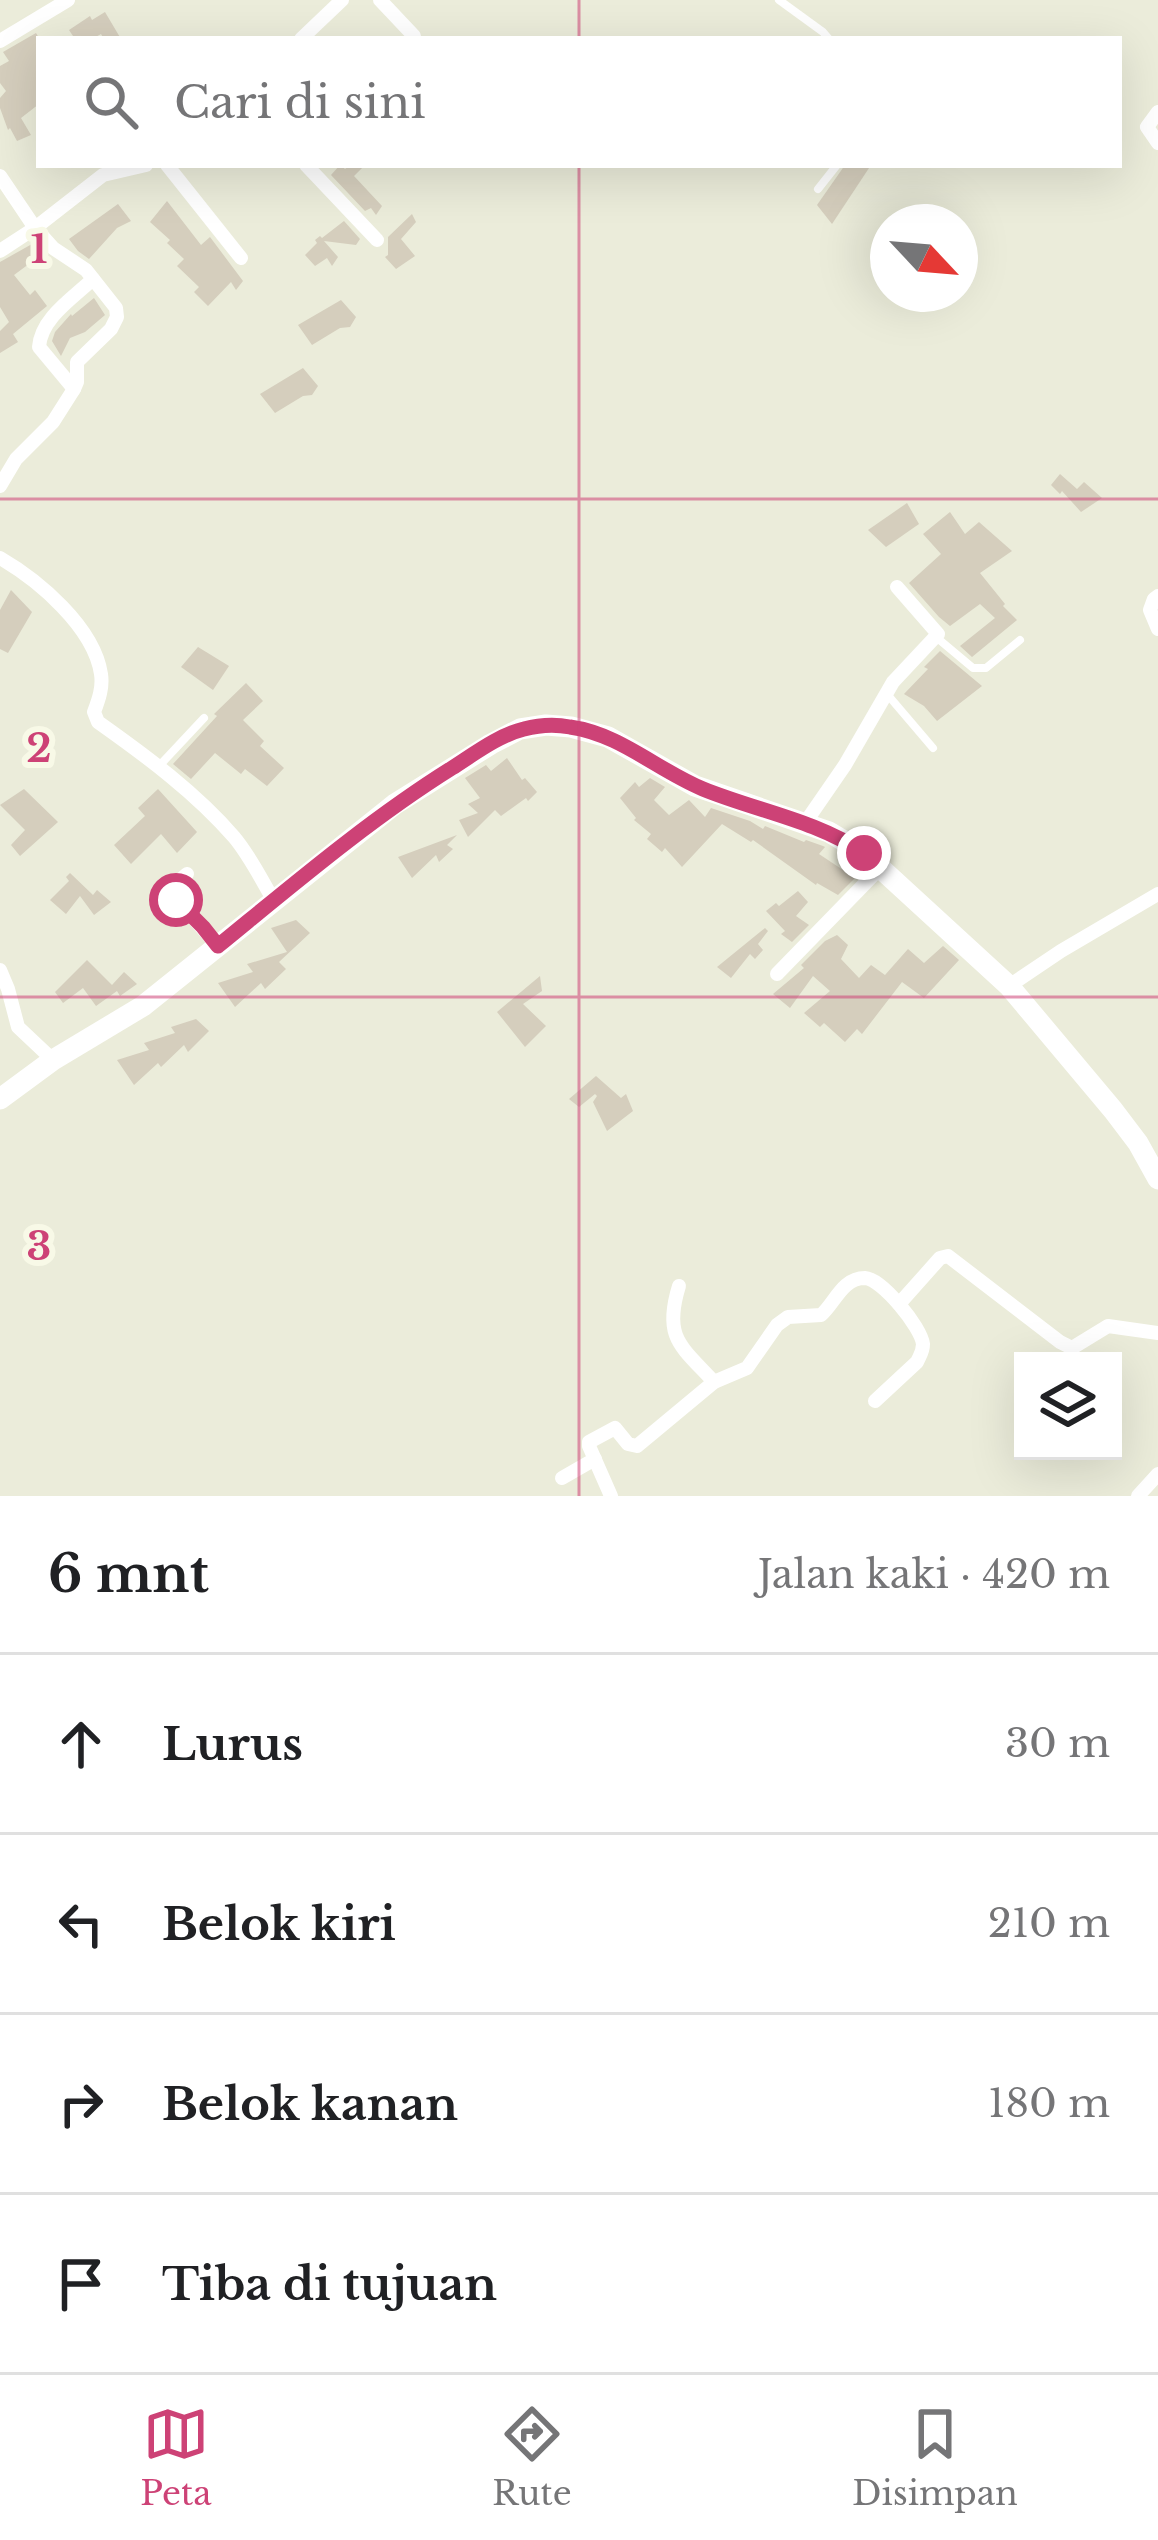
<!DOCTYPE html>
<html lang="id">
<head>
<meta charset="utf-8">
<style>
	body { margin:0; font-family:"Libre Baskerville",serif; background:#f2f2f2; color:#202124 }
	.controls { position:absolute; right:36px; bottom:36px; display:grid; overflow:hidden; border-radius:0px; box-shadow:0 12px 48px #0002 }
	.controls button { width:108px; height:108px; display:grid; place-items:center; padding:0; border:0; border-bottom:3px solid #e0e0e0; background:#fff; color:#202124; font:60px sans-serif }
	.compass { position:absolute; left:870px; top:204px; width:108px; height:108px; border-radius:50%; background:#fff; box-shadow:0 12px 48px #0002; rotate:116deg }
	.stop { position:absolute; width:36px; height:36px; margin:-27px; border:9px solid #cd4276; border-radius:50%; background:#fff }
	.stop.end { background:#cd4276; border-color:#fff; box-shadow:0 3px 12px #0008 }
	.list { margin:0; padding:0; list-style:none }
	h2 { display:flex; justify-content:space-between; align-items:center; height:156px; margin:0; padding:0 48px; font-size:51px }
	h2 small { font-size:39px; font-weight:400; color:#757577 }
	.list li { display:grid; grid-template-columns:78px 1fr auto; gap:36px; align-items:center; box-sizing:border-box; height:180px; padding:0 48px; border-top:3px solid #e0e0e0 }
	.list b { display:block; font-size:45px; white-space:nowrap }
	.list em { font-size:39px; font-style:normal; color:#757577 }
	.icon { flex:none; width:66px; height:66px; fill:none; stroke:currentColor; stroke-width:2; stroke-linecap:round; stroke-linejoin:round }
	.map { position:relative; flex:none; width:1158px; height:1496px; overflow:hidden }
	.search { position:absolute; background:#fff; box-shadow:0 12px 48px #0002; left:36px; right:36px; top:36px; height:132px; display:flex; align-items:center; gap:30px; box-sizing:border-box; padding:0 42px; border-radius:0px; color:#757577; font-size:45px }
	.sheet { height:876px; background:#fff }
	nav { display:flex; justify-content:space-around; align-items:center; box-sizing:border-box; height:168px; border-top:3px solid #e0e0e0; background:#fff; font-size:33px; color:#757577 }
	nav a { display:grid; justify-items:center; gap:6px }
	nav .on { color:#cd4276 }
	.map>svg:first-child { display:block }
</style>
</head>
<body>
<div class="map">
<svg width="1158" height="1496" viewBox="0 0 1158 1496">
	<rect width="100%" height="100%" fill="#ebecda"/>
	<g fill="#d5cebd">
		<polygon points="105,12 121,39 104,39 101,34 92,39 75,39 69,30 90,16 92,20"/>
		<polygon points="36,33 39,38 39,104 21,118 31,135 17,141 10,128 8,130 0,108 0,98 6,91 0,83 0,66 9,61 3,52"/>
		<polygon points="340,165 345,169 351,165 365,165 354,176 382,206 376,215 371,208 365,211 331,175"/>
		<polygon points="845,165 871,165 832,224 817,205"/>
		<polygon points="167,201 201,245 210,237 243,281 236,290 231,282 208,306 194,292 199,287 177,266 184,259 167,243 170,240 150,222"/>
		<polygon points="118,204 131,221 117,228 89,259 78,251 69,239"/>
		<polygon points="412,214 416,222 401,239 415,256 396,269 385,257 388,255 388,237"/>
		<polygon points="344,221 360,239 356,245 324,241 338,257 332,266 327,258 315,266 305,255 317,243 315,240 320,236 322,238"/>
		<polygon points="32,244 41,255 14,275 30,295 35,290 47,306 13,334 18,342 0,353 0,331 9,322 0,307 0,262"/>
		<polygon points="94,298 105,315 85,332 70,338 61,356 52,341 55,332 71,314 72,316"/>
		<polygon points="341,300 356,317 350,327 340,328 312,345 298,325"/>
		<polygon points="303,368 318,386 312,395 303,396 275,413 260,394"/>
		<polygon points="1060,474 1077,489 1084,482 1102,498 1081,512 1062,491 1060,494 1051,485"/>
		<polygon points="907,503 919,524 886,547 868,530"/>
		<polygon points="950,512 965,534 979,522 1012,551 980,573 1005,604 1003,606 1017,620 972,657 960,646 995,618 980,604 950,626 939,617 909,583 941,554 923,534"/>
		<polygon points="11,590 32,612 8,653 0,649 0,610"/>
		<polygon points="198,647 229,666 213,690 181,667"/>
		<polygon points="940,651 982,686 937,721 924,706 904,694 928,669 924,667"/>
		<polygon points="246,683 263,701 243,720 264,741 260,746 284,768 267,786 245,769 241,774 215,753 191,779 173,764 217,716 214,714"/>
		<polygon points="507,758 522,780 525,778 537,792 528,801 526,798 501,816 495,810 468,837 459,820 478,813 468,804 480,798 465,778 486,765 491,771"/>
		<polygon points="650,778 665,787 654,800 669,815 689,800 705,817 711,808 750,821 763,829 765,826 804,842 806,840 823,846 825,847 819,854 855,878 838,895 817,883 816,885 753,840 751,842 722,824 682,867 665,848 662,852 647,839 651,834 634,820 636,818 620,798 635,782 639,787"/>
		<polygon points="24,789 58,822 20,856 11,845 25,830 0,805"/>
		<polygon points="158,789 197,832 177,853 161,834 131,864 114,845 145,816 138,808"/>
		<polygon points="457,835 447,845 453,849 439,862 436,855 412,878 398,857"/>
		<polygon points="70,873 93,895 97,890 111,902 94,915 80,896 66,914 50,900 69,881 66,877"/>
		<polygon points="798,891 808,902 796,916 809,925 792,942 781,934 785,931 766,911 776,903 779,906"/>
		<polygon points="296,920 310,933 279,962 286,969 265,989 261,983 235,1007 218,983 253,972 247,964 287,952 271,928"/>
		<polygon points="765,928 768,931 758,944 763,950 755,959 750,954 731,978 717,967"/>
		<polygon points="837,935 848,945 841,959 859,978 871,965 885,975 908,949 924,963 943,946 959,960 924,998 902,982 862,1034 857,1029 845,1042 824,1023 820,1027 804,1013 830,991 813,976 790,1008 773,994 804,968 801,965 825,941"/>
		<polygon points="87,960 112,985 124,972 137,984 120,996 117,991 96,1006 83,988 63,1003 55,992"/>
		<polygon points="540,976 542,991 523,1004 546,1026 525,1047 497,1012"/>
		<polygon points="196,1019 209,1031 188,1052 184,1045 161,1067 158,1063 134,1085 117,1060 149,1050 144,1043 175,1033 171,1027"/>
		<polygon points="596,1076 621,1098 626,1094 633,1111 607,1131 593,1102 597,1096 595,1094 579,1107 569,1099"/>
	</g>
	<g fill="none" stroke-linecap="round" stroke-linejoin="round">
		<g stroke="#fff" stroke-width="8">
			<polyline points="779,0 823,32 829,39"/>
			<polyline points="818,189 837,165"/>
			<polyline points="936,637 973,668 986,668 1020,640"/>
			<polyline points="887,694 933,748"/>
			<polyline points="160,765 204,718"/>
		</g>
		<g stroke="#fff" stroke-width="14">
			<polyline points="380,0 414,36"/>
			<polyline points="301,39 342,0"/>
			<polyline points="0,41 68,0"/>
			<polyline points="1158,112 1147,127 1158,143"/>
			<polyline points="167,165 241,258"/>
			<polyline points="306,165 377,240"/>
			<polyline points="0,176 35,228 53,248 86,270 116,308 117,317 111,329 77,362 77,382 74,389 53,422 16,459 0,486"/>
			<polyline points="0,251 35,228 103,175 146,165"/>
			<path d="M74,389L39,347C41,318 73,298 93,279"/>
			<path d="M0,558C38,580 94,627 101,674C103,687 99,699 94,712L98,722C146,756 196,793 234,837C250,856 261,879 274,901"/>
			<polyline points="1158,596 1154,599 1150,610 1158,629"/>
			<polyline points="805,823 845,765 893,682 938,634 897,587"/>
			<polyline points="187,874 174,885 173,895 219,947"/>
			<polyline points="0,970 8,989 18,1027 53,1060"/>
			<polyline points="777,974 881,867"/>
			<polyline points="1009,986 1061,951 1158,894"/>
			<path d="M679,1286C663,1338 681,1346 714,1382"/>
			<polyline points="899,1304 940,1258 948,1256 1060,1342 1072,1348 1108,1326 1158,1333"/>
			<polyline points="562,1478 595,1459"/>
			<path d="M611,1496L589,1446V1442L615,1428L628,1444L637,1446L714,1382L747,1368L777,1325L788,1317L821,1315C835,1303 842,1278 865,1278C882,1279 921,1327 923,1344C923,1352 920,1355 917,1362L875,1401"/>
			<polyline points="1138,1496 1158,1474"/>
		</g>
		<polyline stroke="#fff" stroke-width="21" points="0,1099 53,1060 143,1006 395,804 491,744 520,729 546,725 571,727 608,737 695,786 829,832 864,853 1009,986 1113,1110 1138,1143 1158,1179"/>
	</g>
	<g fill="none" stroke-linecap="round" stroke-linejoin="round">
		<path stroke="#cd4276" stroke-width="15" d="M176,900L203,927L218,946C294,884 369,820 452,768C474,754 499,735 524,729C539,725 555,724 570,727C620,734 657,770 703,789C757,811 815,820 864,853"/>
	</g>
	<path fill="none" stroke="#cd4276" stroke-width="3" stroke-opacity="0.55" d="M579,0V39M579,165V1496M0,499H1158M0,997H1158"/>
	<g font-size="39" text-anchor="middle" font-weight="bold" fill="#cd4276" stroke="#f8f9e7" stroke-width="12" stroke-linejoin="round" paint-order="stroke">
		<text x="39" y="263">1</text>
		<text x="39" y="762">2</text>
		<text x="39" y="1260">3</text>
	</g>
</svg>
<div class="controls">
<button><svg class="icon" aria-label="layers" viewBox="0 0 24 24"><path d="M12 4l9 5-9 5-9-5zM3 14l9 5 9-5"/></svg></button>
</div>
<svg class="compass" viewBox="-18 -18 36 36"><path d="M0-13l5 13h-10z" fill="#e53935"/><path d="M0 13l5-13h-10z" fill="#757577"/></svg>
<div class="stop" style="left:176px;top:900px"></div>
<div class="stop end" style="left:864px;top:853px"></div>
<div class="search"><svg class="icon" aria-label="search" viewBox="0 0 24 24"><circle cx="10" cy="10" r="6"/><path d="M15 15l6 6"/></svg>Cari di sini</div>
</div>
<section class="sheet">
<h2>6 mnt<small>Jalan kaki · 420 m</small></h2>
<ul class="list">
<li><svg class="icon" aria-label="ahead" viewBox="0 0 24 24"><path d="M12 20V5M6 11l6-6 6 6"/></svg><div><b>Lurus</b></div><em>30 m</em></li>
<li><svg class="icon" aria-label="left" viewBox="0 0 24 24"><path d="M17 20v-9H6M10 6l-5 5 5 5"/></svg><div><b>Belok kiri</b></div><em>210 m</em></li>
<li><svg class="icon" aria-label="right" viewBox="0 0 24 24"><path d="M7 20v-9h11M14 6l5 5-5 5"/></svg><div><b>Belok kanan</b></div><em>180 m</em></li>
<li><svg class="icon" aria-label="arrive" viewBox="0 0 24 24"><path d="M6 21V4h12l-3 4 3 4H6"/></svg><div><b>Tiba di tujuan</b></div></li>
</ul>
</section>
<nav>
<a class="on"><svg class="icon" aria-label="map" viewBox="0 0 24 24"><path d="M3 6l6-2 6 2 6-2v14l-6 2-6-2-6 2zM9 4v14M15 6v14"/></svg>Peta</a>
<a><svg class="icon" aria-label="directions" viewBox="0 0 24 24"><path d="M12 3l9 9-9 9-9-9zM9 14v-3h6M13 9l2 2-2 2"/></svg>Rute</a>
<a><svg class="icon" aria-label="saved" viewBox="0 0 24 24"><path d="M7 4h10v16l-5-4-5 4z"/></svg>Disimpan</a>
</nav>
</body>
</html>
